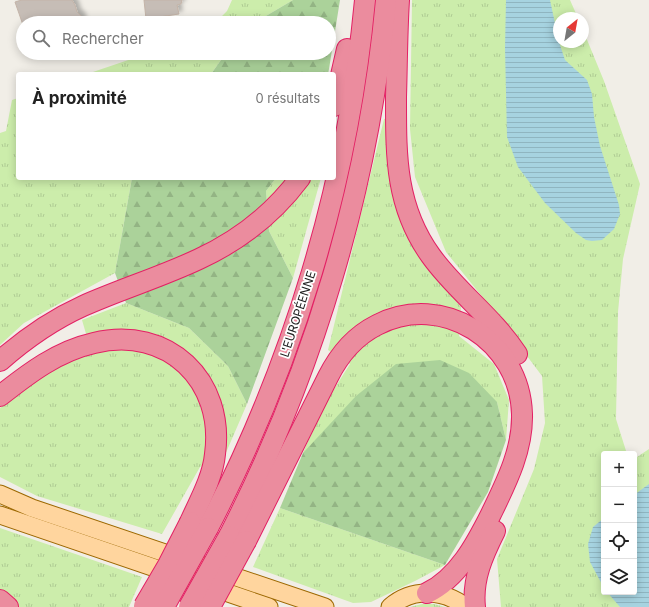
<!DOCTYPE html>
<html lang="fr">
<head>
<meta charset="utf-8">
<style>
	body { margin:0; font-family:Inter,sans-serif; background:#f6f6f6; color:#222 }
	.controls { position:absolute; right:12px; bottom:12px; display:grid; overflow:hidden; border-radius:4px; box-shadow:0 2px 10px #0003 }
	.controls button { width:36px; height:36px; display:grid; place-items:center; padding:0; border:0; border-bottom:1px solid #e0e0e0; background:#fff; color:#222; font:20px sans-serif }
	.compass { position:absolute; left:553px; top:12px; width:36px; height:36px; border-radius:50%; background:#fff; box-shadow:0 2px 10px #0003; rotate:31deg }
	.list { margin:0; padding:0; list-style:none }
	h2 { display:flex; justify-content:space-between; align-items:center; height:52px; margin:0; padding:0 16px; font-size:17px }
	h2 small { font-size:13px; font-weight:400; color:#767676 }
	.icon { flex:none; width:22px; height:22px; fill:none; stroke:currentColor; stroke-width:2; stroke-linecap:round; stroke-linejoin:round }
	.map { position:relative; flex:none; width:649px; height:607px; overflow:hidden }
	.search { position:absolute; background:#fff; box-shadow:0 2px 10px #0003; left:16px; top:16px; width:320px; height:44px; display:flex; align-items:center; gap:10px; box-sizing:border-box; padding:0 14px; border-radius:22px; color:#767676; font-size:15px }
	.panel { position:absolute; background:#fff; box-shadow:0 2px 10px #0003; left:16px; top:72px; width:320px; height:108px; border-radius:4px }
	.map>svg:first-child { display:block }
</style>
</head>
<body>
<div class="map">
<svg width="649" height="607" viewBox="0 0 649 607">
	<defs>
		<pattern id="grass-tufts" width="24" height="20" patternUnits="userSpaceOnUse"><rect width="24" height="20" fill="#ccedab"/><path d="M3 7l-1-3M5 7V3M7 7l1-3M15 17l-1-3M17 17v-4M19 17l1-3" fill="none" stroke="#afcb93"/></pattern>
		<pattern id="forest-firs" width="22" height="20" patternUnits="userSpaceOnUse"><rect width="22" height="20" fill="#abd29a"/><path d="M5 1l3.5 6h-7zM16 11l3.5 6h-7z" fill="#93b484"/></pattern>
		<pattern id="water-rules" width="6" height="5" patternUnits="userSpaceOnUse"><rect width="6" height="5" fill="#a6d3e0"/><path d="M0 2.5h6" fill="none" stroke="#8fb5c0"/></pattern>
		<filter id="shadow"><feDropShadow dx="3.5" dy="-3.5" stdDeviation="2" flood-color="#0004"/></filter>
	</defs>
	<rect width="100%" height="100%" fill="#f1eee7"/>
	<g fill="url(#grass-tufts)">
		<polygon points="232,0 293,0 254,23 215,23 227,11"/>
		<polygon points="412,0 570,0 578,18 559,18 559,42 583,42 583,30 604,81 640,184 623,259 618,312 616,419 627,454 604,454 604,592 634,592 634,459 649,449 649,607 501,607 497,559 534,469 545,423 542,376 484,299 446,252 415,177 410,129"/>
		<polygon points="149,53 226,53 211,74 87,74"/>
		<polygon points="18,98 18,178 132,178 115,273 24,323 0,345 0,133 6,131 12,100"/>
		<polygon points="388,118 437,277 461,307 459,336 494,364 509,400 506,440 497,402 303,453 322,408 350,364 328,350 384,119"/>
		<polygon points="276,178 321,178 293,278 269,231 266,191"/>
		<polygon points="126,303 189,328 228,366 247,404 225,455 200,467 162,534 37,496 0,477 0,408 37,375 91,351 82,320"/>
		<polygon points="280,508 445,565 415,581 371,602 353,603 253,567"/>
		<polygon points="0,528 142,577 129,607 0,607"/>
		<polygon points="422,604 434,604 445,607 410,607"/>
	</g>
	<g fill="url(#forest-firs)">
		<polygon points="293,0 340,0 329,69 328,74 211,74 226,53 329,53 329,23 254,23"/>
		<polygon points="132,178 276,178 266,191 269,231 293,278 247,404 228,366 189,328 126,303 115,273"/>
		<polygon points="440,360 469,373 497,402 506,440 488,492 445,565 280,508 303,453 356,396 396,364"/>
	</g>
	<g fill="url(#water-rules)">
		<polygon points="506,0 550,0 559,42 565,60 587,80 592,94 594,117 600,146 619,205 620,214 614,229 602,240 592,241 586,240 576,233 545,203 518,167 507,137 505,48"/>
		<polygon points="649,484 649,607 620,607 607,592 634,592 634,495"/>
		<polygon points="604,518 604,588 590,562 588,544 593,527"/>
	</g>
	<g fill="#c6bdb6" stroke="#c4b4a8" filter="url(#shadow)">
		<polygon points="22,0 72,0 75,5 77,12 82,17 83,23 23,23 23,25 15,2"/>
		<polygon points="144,0 182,0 181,4 177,5 179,14 146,19"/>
	</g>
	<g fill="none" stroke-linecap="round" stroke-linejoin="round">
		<defs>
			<g id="primary">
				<polyline points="0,494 32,508 325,607"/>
				<polyline points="0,515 269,607"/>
				<path d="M390,607C412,588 443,589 466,607"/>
			</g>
			<g id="motorway">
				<path d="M399,0C397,32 397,64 396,97C396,155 395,206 431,256C456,291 493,317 517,354"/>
				<polyline points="334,106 347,49"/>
				<path d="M0,361C25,339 52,320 83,306C121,289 161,277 199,259C238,241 274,213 300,178"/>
				<path d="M0,396C29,373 58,351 94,343C168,325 225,381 215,454C213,477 199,502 190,522"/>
				<path d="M208,528C293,364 348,185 365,0"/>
				<path d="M229,536C314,370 369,186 386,0"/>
				<path d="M246,541L328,377C339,355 355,336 377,325C443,291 520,341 522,414C523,450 506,483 491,514C476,544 458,578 427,593"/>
				<polyline points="0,600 8,607"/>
				<path d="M475,607C472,579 483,555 495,531"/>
			</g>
		</defs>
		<use href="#primary" stroke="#9d6800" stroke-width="19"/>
		<use href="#motorway" stroke="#e32064" stroke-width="22"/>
		<use href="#primary" stroke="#ffd59e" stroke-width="17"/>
		<use href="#motorway" stroke="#eb8c9e" stroke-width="20"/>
		<defs>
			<g id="motorway-bridge">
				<polyline points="144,606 168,565 190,522"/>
				<polyline points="164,607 208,528"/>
				<polyline points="189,607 229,536"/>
				<polyline points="210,607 246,541"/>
			</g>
		</defs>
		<use href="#motorway-bridge" stroke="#e32064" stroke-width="22" stroke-linecap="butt"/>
		<use href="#motorway-bridge" stroke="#eb8c9e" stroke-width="20"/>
	</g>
	<g text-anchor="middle" stroke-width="3.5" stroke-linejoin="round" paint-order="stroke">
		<g font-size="12" fill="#212121" stroke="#fff">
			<text transform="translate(298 314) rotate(-72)" y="4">L'EUROPÉENNE</text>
		</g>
	</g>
</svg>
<div class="controls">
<button>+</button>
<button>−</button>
<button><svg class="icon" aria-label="locate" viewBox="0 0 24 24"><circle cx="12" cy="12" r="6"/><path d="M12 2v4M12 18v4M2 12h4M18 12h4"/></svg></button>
<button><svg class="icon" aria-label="layers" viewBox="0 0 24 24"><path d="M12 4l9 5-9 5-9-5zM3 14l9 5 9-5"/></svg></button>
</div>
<svg class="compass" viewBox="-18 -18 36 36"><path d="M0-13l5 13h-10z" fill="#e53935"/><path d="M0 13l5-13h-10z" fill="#767676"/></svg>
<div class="search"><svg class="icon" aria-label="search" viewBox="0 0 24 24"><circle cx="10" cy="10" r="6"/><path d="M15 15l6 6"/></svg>Rechercher</div>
<section class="panel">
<h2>À proximité<small>0 résultats</small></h2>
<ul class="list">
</ul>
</section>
</div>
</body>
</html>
